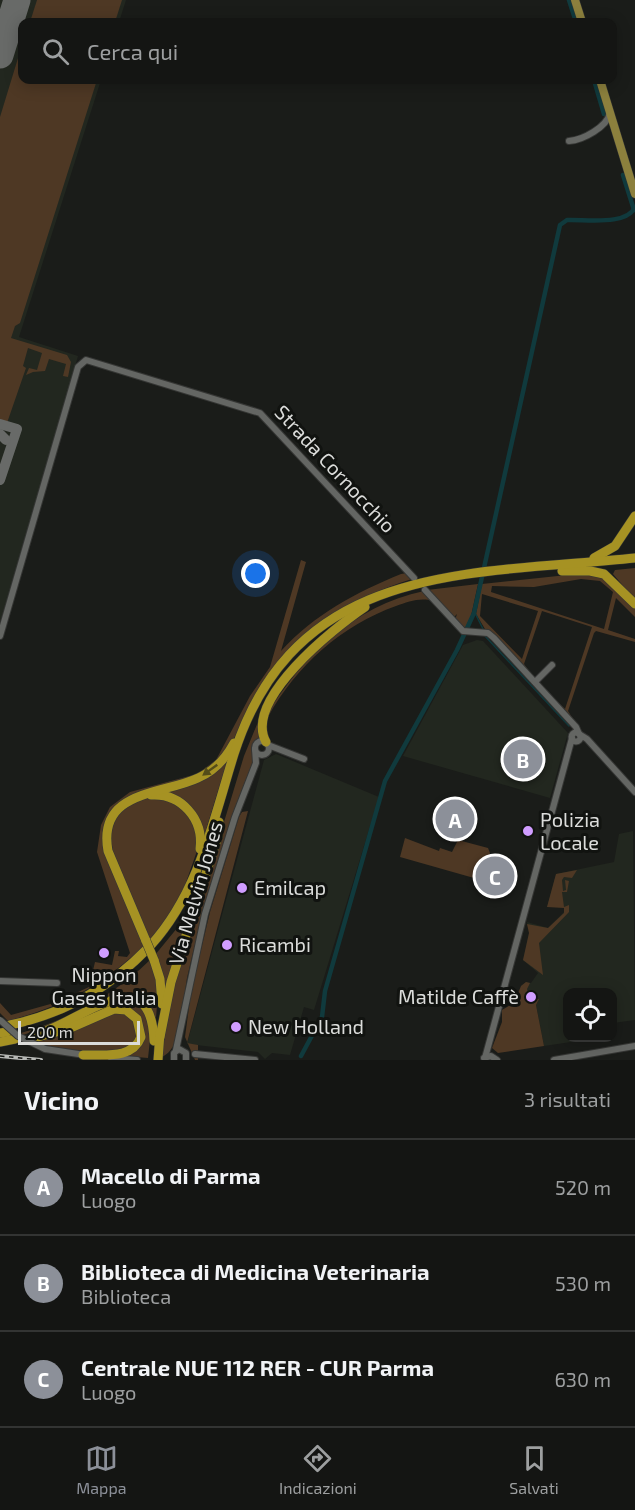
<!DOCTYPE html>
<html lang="it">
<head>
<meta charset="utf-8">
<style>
	body { margin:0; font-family:"Exo 2",sans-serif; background:#1d1e1c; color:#f1f3f6 }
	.controls { position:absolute; right:18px; bottom:18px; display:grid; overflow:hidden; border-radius:12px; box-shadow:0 3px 15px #0003 }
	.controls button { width:54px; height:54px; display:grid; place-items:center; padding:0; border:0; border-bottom:2px solid #333433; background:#141513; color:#f1f3f6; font:30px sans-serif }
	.scale { position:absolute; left:18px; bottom:15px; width:122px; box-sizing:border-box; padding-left:6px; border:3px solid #dbdcda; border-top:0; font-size:16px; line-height:21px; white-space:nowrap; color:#dbdcda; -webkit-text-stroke:4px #111310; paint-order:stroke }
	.you { position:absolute; left:256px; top:574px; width:21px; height:21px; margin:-15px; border:4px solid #fff; border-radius:50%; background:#1a73e8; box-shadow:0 0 0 9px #1a73e833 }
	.badge { display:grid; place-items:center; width:39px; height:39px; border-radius:50%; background:#8c9099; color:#fff; font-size:20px; font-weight:700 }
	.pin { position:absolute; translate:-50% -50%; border:3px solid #fff; box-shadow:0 2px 6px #0006 }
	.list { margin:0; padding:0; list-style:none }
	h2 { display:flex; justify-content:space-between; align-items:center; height:78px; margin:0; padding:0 24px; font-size:26px }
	h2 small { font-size:20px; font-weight:400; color:#9d9fa0 }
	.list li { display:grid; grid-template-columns:39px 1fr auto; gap:18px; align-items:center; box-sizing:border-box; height:96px; padding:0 24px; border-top:2px solid #333433 }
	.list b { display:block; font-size:22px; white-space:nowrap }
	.list p { margin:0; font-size:20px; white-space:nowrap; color:#9d9fa0 }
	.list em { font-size:20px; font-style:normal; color:#9d9fa0 }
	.icon { flex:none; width:33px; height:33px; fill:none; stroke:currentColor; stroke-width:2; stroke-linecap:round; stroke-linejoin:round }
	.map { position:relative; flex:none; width:635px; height:1060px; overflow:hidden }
	.search { position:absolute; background:#141513; box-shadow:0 3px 15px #0003; left:18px; right:18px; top:18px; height:66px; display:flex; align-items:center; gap:15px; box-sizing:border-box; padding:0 21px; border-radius:12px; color:#9d9fa0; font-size:22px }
	.sheet { height:366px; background:#141513 }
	nav { display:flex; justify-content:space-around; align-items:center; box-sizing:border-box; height:84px; border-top:2px solid #333433; background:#141513; font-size:16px; color:#9d9fa0 }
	nav a { display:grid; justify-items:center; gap:3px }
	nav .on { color:#8c9099 }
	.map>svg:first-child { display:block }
</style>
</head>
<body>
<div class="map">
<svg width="635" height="1060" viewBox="0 0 635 1060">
	<rect width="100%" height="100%" fill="#1a1c19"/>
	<g fill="#22271f">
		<polygon points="0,0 126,0 119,22 22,22 22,80 101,80 19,337 78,356 0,623"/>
		<polygon points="477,640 483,641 568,733 550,798 403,756 463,645"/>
		<polygon points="276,754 379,797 314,1010 304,1007 290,1055 272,1053 265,1059 258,1052 187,1044 264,760"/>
		<polygon points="633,831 635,1020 613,1023 612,992 568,992 568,1038 598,1038 544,1046 536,1005 539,999 521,986 526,982 531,983 538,973 523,960 529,933 527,922 548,928 564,912 564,907 547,907 556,874 614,862 619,834"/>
	</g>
	<g fill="#4e3824" fill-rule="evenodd">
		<polygon points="37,0 122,0 115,22 30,22"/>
		<polygon points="22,45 22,80 97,80 20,323 15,326 11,338 67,355 71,362 68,377 63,376 66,364 49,359 45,371 33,372 26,375 29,368 37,370 42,353 28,348 23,366 26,368 7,423 0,421 0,117"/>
		<path d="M301,560L306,562L281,651C315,614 355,593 401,574L407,573L412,579C344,600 285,638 251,703C240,722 234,746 218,762C197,782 149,792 122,802L104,838L144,946C98,988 68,1004 8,1021L0,1013V1003L11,1015L54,1003L89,987L95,962L112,965L115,951H119L118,956L127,957L130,953L97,852L101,825L110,807L130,792L197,774L216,760L250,696L270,667Z"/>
		<polygon points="635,568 635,600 613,574 615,570"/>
		<path d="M586,573L602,575L635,607V617L616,598L608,630L635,639V642L596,631L594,633L568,711L576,724L556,701L565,709L592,627L542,611L524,664L533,677L485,629L476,614L482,584ZM581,579L600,581L613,592L604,629L491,592L492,586L534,587ZM482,594L538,611L522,659L480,616Z"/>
		<polygon points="478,584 471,616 465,629 455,620 457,614 454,617 427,590"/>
		<path d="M424,591L433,601C420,597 408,602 396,606C342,625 296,666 268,717H265C302,657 353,606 424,591Z"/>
		<path d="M260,717V737L252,746L255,760C231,832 203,904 187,978C183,1000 184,1047 162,1057L167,1010L244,756Z"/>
		<polygon points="225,762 226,765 205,833 198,820 162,792"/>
		<path d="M142,798L172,800L192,816L198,848L183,891L168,917L149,941C138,913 101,849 114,822C120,809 131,804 142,798Z"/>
		<polygon points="248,811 187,1043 198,1045 198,1060 195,1060 185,1037 191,992 210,912 239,817 242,812"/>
		<polygon points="405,838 439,851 440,848 452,852 458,840 488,848 490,853 481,880 400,857"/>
		<polygon points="577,870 572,878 564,877 562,880 563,891 566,890 565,880 569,881 567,892 562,892 564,907 569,905 569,912 539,943 543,975 523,960 529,933 527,924 548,928 564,913 564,908 547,907 556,874"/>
		<polygon points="196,896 164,1001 155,955 178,927"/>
		<path d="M150,960C158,979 158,997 156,1018L148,1007L131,996L23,1035L21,1033C70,1019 113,996 150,960Z"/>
		<polygon points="526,982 530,983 527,989 529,997 539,999 536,1005 544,1046 498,1053 492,1048 502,1022 502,1010 514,1003 521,986"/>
		<polygon points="127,999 146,1010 150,1040 148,1058 125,1056 140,1043 130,1009 58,1028 111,1001"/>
		<path d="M114,1012L131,1016L139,1032L127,1051C95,1051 64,1053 33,1041Z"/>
	</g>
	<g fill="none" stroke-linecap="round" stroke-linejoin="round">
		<g stroke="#103a3d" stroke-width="1.5">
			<polyline points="474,611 483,629"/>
			<polyline points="485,636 569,726"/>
		</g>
		<g stroke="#103a3d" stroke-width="4.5">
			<polyline points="569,0 576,22"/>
			<polyline points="594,80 604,114"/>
			<polyline points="623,175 634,210"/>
			<path d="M301,1056L322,1017L325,991L385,781L457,650L474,613L560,225L567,220C585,219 627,226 635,207"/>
		</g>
		<g stroke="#686a68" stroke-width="10">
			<polyline points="0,424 17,429 0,480"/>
			<polyline points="0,434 6,440"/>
		</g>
		<polyline stroke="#686a68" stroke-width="27" points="0,55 17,0"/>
		<defs>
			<g id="minor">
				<path d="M569,141C583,140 607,127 610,113"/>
				<polyline points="425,590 463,631 488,633 494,638 576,727 579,734 587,739 635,792"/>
				<polyline points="0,636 78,367 86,360 260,413 414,578"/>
				<polyline points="535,682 552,665"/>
				<circle cx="576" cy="737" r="4.5"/>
				<circle cx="262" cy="748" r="7"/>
				<polyline points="268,745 304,759"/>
				<polyline points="0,981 57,983"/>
				<polyline points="45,1049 85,1055"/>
				<polyline points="176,1050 205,914 235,817 256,763 255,749"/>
				<polyline points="195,1054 255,1060"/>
				<polyline points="111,1058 137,1060"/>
				<polyline points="484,1058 491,1056 497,1060"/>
				<polyline points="485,1058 572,738"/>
				<polyline points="174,1060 174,1053 179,1049 186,1053 186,1060"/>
				<polyline points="554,1060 635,1046"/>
			</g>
			<g id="major">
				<polyline points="575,0 582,22"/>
				<polyline points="600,80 635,194"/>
			</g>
			<g id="highway">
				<polyline points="594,558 615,546 635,516"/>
				<polyline points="562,571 590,571 604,574 635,604"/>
				<path d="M266,742C243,700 334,628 365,607"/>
				<path d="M151,795C181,793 204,819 200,849"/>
				<path d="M146,941L108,851C97,790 162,795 198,778C214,771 226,758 234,743"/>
				<path d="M151,945C199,892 213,821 234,754C296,561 469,575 635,558"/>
				<polyline points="154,960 160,979 162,1004"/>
				<path d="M10,1025C62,1014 109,988 146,950"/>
				<path d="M48,1030C88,1015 151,960 154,1041"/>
				<polyline points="0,1033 7,1032"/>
				<polyline points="160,1037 171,982 218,836 219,822"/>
				<path d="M30,1039L68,1029L114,1009L126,1010L137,1019L141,1037C132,1060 103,1054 83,1055"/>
				<polyline points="0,1042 15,1039"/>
				<polyline points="158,1060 160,1033"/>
			</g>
		</defs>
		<use href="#minor" stroke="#353634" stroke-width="8"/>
		<use href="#major" stroke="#353634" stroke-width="9"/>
		<use href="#highway" stroke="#353634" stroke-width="10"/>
		<use href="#minor" stroke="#646663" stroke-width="6"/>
		<use href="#major" stroke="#8c803d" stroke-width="8"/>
		<use href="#highway" stroke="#a69223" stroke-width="9"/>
		<defs>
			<polyline id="rail" points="0,1056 41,1060"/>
		</defs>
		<use href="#rail" stroke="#b7b9b6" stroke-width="4"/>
		<use href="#rail" stroke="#111310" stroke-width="1.5" stroke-dasharray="4.5" stroke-linecap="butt"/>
		<defs>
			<polyline id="minor-bridge" points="0,1020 18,1036 45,1049"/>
			<polyline id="highway-bridge" points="146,941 154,960"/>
		</defs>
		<use href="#minor-bridge" stroke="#353634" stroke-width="8" stroke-linecap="butt"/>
		<use href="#highway-bridge" stroke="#353634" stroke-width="10" stroke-linecap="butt"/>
		<use href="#minor-bridge" stroke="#646663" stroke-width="6"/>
		<use href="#highway-bridge" stroke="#a69223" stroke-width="9"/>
	</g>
	<defs><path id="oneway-solid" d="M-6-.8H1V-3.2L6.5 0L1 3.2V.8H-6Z" transform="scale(1.5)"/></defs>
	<use fill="#544c19" href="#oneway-solid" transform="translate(210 770) rotate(144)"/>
	<g fill="#d09dff" stroke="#111310" stroke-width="2">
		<circle cx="528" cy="831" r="6"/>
		<circle cx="242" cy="888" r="6"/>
		<circle cx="227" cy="945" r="6"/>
		<circle cx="104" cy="953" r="6"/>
		<circle cx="531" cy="997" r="6"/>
		<circle cx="236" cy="1027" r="6"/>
	</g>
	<g text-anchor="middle" stroke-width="6" stroke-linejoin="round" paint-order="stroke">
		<g font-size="20" fill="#dbdcda" stroke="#111310">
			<text transform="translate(335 469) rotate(47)" y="7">Strada Cornocchio</text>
			<text transform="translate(196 893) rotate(-74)" y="7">Via Melvin Jones</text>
		</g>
		<g font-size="20" fill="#dbdcda" stroke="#111310" text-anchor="start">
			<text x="540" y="827">Polizia<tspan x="540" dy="23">Locale</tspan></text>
			<text x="254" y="895">Emilcap</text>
			<text x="239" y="952">Ricambi</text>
			<text x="104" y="982" text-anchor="middle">Nippon<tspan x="104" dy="23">Gases Italia</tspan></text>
			<text x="519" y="1004" text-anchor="end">Matilde Caffè</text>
			<text x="248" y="1034">New Holland</text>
		</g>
	</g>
</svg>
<div class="controls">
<button><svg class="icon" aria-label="locate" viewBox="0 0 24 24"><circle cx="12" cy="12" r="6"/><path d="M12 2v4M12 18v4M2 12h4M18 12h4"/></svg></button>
</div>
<div class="scale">200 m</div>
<div class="you"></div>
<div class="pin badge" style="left:455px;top:819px">A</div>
<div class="pin badge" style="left:523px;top:759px">B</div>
<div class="pin badge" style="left:495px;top:876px">C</div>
<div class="search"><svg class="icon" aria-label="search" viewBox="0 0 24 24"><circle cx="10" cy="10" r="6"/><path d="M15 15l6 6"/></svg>Cerca qui</div>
</div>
<section class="sheet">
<h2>Vicino<small>3 risultati</small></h2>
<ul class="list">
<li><span class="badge">A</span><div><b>Macello di Parma</b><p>Luogo</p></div><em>520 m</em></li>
<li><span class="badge">B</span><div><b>Biblioteca di Medicina Veterinaria</b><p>Biblioteca</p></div><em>530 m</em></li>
<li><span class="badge">C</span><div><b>Centrale NUE 112 RER - CUR Parma</b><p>Luogo</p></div><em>630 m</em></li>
</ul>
</section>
<nav>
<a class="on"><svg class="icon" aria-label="map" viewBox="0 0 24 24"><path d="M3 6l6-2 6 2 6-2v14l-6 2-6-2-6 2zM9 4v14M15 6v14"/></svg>Mappa</a>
<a><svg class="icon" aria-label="directions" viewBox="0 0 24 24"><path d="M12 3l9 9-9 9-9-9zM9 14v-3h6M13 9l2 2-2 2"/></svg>Indicazioni</a>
<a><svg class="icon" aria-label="saved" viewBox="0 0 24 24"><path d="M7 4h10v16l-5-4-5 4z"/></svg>Salvati</a>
</nav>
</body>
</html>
